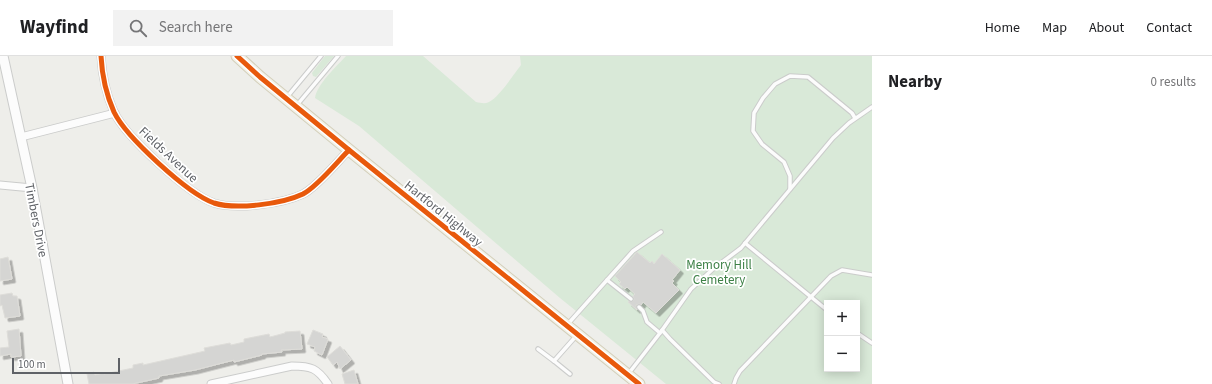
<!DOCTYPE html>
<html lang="en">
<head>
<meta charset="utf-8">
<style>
	body { margin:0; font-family:"Source Sans 3",sans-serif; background:#f2f2f2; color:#202124 }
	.controls { position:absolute; right:12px; bottom:12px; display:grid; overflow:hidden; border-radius:0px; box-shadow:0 2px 10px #0003 }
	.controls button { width:36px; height:36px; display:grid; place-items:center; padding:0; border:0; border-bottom:1px solid #e0e0e0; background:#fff; color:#202124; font:20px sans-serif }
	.scale { position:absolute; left:12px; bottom:10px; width:108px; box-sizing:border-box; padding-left:4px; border:2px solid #5f6267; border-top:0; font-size:11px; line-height:14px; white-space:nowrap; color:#5f6267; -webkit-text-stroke:3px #fff; paint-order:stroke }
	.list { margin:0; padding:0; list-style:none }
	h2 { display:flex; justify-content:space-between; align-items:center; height:52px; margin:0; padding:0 16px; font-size:17px }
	h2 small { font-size:13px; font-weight:400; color:#757577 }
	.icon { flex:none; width:22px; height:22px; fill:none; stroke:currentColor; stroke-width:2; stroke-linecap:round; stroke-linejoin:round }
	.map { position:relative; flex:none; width:872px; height:328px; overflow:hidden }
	header { display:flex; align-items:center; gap:24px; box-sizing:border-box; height:56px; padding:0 20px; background:#fff; border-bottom:1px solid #e0e0e0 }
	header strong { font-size:19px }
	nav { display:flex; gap:22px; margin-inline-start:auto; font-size:14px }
	.search { width:280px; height:36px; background:#f2f2f2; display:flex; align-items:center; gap:10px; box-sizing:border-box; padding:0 14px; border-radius:0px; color:#757577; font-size:15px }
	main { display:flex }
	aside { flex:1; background:#fff }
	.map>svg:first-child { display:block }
</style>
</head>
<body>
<header>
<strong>Wayfind</strong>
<div class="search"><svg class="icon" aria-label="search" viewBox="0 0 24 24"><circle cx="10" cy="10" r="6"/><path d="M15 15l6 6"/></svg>Search here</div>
<nav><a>Home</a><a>Map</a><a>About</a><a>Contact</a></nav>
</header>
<main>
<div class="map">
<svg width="872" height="328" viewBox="0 0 872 328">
	<defs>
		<filter id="shadow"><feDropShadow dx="3.5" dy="3.5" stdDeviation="0" flood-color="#0004"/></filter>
	</defs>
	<rect width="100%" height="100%" fill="#eeeeea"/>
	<g fill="#d9e9d8" fill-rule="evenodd">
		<polygon points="325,0 334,0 316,21 313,20 312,17"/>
		<path d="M346,0H423L476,46C481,47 485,48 489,46C499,41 514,18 521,9L520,0H872V328H666L560,242L359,70L315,42C317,28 337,10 346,0ZM827,247H857V313H827Z"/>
	</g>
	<g fill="#d5d5d3" stroke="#deddd9" filter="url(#shadow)">
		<polygon points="637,196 650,207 652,205 654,208 662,198 680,214 672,224 674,225 672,227 679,234 656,257 643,246 641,249 639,248 636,249 637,254 628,246 633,245 634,243 633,240 635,238 627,231 625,233 619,228 621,226 615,220"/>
		<polygon points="8,201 12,223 0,225 0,203"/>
		<polygon points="12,237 13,240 17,240 20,260 5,262 2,249 0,250 0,239"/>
		<polygon points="19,273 21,300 11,301 11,298 0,300 0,292 9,291 7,275"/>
		<polygon points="313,274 323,278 322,281 328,283 322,299 314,295 315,291 307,288"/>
		<polygon points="300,275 302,293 281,294 282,296 262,298 262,299 234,306 234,304 195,314 159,320 159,322 132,328 89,328 87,318 94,316 95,319 104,317 104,318 133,312 133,309 143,307 143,309 205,295 204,292 230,287 231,289 244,286 244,283 269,278 270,281 285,277 285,276"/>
		<polygon points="340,290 351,304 340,313 337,306 333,309 327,301"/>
		<polygon points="354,314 358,328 345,328 342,318"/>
	</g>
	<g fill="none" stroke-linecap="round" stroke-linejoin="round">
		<defs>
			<g id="service">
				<polyline points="287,41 321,0"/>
				<polyline points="297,49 338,0"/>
				<polyline points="790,133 790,120 784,106 762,88 753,75 754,57 763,42 775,28 790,20 808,21 852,57 855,62"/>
				<polyline points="745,187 827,254"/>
				<polyline points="607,224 633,195 661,176"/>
				<polyline points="567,269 607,224 631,243"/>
				<polyline points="662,274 670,283 714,326 719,328"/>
				<polyline points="660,277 691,233 713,213 741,192 833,82 849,67 872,51"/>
				<polyline points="857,277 872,287"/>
				<polyline points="538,293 554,305"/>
				<polyline points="629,317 660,277 647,266 643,255 639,251"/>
				<polyline points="570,318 554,305 577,279"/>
				<polyline points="734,328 736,322 740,315 831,220 842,214 872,219"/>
			</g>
			<g id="minor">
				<path d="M101,0C102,19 106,38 114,56C126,81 188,138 214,147C236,154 282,148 303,138C318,130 337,106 349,94"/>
				<polyline points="21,81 115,57"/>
				<polyline points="0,129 32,132"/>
				<path d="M211,328L292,310C311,310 317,312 328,328"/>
			</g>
			<polyline id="tertiary" points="3,0 32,132 68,328"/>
			<polyline id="primary" points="237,0 260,21 349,94 639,328"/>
		</defs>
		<use href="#service" stroke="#cbcccb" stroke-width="5.5"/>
		<use href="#minor" stroke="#cbcccb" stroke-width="9"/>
		<use href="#tertiary" stroke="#cbcccb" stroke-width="11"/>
		<use href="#primary" stroke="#d4cfba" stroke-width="13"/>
		<use href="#service" stroke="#fcfcfc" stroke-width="3.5"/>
		<use href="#minor" stroke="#fcfcfc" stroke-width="7"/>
		<use href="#tertiary" stroke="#fcfcfc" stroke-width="9"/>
		<use href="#primary" stroke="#f2f2ea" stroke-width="11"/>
		<defs>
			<g id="cycleway">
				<path d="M101,0C102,19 106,38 114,56C126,81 188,138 214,147C236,154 282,148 303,138C318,130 337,106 349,94"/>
				<polyline points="237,0 260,21 349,94 639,328"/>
			</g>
		</defs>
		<use href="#cycleway" stroke="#fff" stroke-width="8"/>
		<use href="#cycleway" stroke="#e8590c" stroke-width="5"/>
	</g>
	<g text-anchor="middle" stroke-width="3.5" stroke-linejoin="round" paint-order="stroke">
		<g font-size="13" fill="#5f6267" stroke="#fff">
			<text transform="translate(169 98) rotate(43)" y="5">Fields Avenue</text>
			<text transform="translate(444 157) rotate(39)" y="5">Hartford Highway</text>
			<text transform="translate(37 164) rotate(79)" y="5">Timbers Drive</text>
		</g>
		<g font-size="13" fill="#3d8046" stroke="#fff">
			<text x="719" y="213">Memory Hill<tspan x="719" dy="15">Cemetery</tspan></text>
		</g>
	</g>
</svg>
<div class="controls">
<button>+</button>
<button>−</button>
</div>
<div class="scale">100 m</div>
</div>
<aside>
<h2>Nearby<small>0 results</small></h2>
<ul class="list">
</ul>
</aside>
</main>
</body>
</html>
